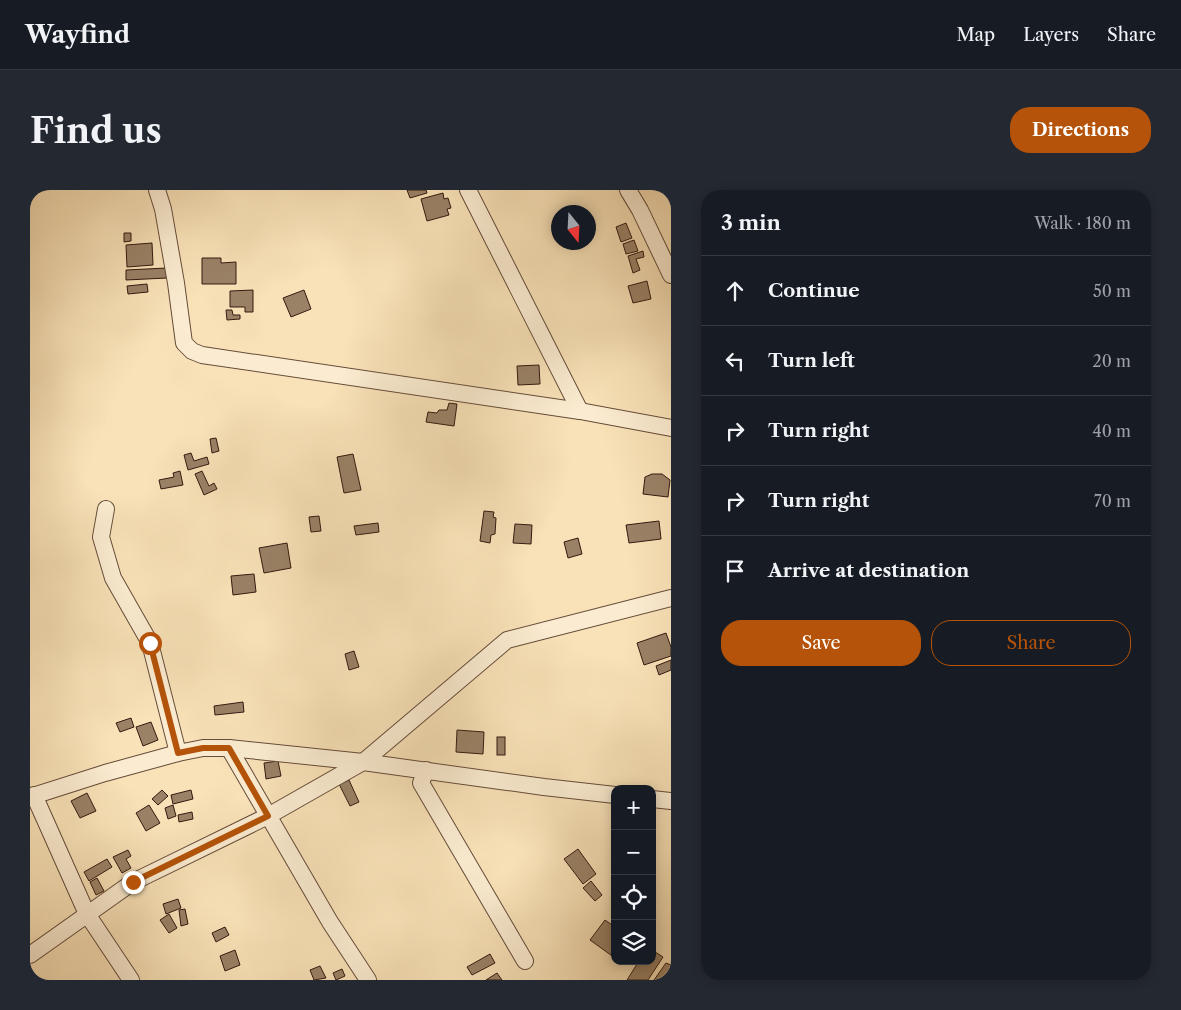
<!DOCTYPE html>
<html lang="en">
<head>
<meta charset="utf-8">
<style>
	body { margin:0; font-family:"Libre Caslon Text",serif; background:#242831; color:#f1f3f6 }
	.controls { position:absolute; right:15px; bottom:15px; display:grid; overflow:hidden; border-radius:10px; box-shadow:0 2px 12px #0003 }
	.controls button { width:45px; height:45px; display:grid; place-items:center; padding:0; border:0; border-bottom:1px solid #363941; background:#171b24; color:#f1f3f6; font:25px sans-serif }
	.compass { position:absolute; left:521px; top:15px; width:45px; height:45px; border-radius:50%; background:#171b24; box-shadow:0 2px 12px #0003; rotate:162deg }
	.stop { position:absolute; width:15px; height:15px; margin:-11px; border:4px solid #b45309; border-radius:50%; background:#fff }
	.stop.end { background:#b45309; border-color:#fff; box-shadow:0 1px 5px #0008 }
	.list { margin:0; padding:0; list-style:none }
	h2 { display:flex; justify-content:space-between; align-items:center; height:65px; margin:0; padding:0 20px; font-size:21px }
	h2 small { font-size:16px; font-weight:400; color:#9ea1a6 }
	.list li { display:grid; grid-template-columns:32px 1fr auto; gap:15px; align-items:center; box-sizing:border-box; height:70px; padding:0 20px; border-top:1px solid #363941 }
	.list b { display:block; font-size:19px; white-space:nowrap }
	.list em { font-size:16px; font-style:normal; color:#9ea1a6 }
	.actions { display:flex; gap:10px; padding:15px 20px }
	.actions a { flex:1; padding:11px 0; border:1px solid #b45309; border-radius:20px; text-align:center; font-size:18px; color:#b45309 }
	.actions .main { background:#b45309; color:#fff }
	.icon { flex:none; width:28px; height:28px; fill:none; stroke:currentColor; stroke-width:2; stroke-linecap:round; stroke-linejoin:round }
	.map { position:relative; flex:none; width:641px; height:790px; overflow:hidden; border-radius:20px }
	header { display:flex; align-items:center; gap:30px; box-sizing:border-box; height:70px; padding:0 25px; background:#171b24; border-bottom:1px solid #363941 }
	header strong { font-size:24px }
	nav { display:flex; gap:28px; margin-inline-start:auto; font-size:18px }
	.intro { display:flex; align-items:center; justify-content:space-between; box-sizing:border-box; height:120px; padding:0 30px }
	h1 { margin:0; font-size:35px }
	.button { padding:12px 22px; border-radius:20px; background:#b45309; color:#fff; font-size:18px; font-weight:700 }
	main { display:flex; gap:30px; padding:0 30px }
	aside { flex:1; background:#171b24; border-radius:20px; box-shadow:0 2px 12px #0003 }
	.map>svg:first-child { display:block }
</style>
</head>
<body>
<header>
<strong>Wayfind</strong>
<nav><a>Map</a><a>Layers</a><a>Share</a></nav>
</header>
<div class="intro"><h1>Find us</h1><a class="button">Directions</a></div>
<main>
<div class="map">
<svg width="641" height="790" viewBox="0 0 641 790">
	<rect width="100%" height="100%" fill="#f9e2b8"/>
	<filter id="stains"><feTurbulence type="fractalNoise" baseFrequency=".004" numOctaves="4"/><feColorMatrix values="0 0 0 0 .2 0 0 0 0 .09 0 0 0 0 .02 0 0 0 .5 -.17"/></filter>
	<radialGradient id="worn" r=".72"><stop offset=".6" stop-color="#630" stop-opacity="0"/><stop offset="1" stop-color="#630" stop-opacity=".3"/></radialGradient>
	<g fill="#9a8267" stroke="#341a10">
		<polygon points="377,0 396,0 397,3 380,8"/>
		<polygon points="413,3 414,9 418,8 421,18 417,19 419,25 397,31 391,9"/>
		<polygon points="596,33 602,48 591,52 586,37"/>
		<polygon points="94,43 101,43 101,51 94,52"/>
		<polygon points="604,50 608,61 596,64 593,54"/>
		<polygon points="122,53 123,75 97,77 96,55"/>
		<polygon points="613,61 614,67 606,69 610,80 603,83 598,66"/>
		<polygon points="172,68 191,68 191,73 206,72 206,94 172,94"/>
		<polygon points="137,78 137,88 96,90 96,80"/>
		<polygon points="617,91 621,109 603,113 598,96"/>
		<polygon points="117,94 118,102 98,104 97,96"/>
		<polygon points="223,100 223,122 215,122 215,117 200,117 200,101"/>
		<polygon points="274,100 281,119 261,127 253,108"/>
		<polygon points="196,120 202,120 203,125 210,125 210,129 197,130"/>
		<polygon points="509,175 510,194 488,195 487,176"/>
		<polygon points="419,213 427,214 424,236 396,232 398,222 407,223 409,220 417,220"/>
		<polygon points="186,248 189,261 182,263 180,249"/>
		<polygon points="161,263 164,271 177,267 179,274 158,280 154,265"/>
		<polygon points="323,264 331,300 314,303 307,267"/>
		<polygon points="150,281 153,295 131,299 129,290 144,287 143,283"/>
		<polygon points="172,281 179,296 184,293 187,299 174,305 165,284"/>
		<polygon points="622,284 632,284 640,290 638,307 613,304 615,287"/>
		<polygon points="454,321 464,322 463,327 466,328 465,344 461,345 460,353 450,351"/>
		<polygon points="289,326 291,341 281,342 279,327"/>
		<polygon points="629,331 631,349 599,353 596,335"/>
		<polygon points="348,333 349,342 326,345 324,336"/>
		<polygon points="485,334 502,335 501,354 483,353"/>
		<polygon points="548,348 552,364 538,368 534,352"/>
		<polygon points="257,353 261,378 234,383 229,358"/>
		<polygon points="224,384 226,402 203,405 201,386"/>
		<polygon points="636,443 641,457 641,466 614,475 607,453"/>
		<polygon points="324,461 329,477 319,480 315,464"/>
		<polygon points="641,470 641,480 629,485 626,476"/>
		<polygon points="213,512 214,522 185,525 184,516"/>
		<polygon points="101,528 104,537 90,542 86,533"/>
		<polygon points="121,532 128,550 113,556 106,537"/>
		<polygon points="427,540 454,542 453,564 426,562"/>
		<rect x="467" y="547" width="8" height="18"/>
		<polygon points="248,571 251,586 236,589 234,573"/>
		<polygon points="319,590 329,612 320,616 309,594"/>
		<polygon points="132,600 138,606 128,615 122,609"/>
		<polygon points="161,600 163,609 143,614 141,605"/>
		<polygon points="57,603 66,621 50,628 41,611"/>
		<polygon points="119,615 130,633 116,641 106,623"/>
		<polygon points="143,615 146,626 138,629 135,618"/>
		<polygon points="162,622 163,629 149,632 148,625"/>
		<polygon points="548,659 566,684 553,694 534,669"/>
		<polygon points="98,660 101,666 96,669 101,678 92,683 83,667"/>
		<polygon points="77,669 82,677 59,691 54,682"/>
		<polygon points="67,688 74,701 66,705 60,692"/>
		<polygon points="561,691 572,705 565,711 553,698"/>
		<polygon points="148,709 151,718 136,724 133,714"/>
		<polygon points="155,719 158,734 151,736 149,720"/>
		<polygon points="139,724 147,738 139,743 130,730"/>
		<polygon points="575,730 585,737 585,768 560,750"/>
		<polygon points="195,737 199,745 186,752 182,743"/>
		<polygon points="205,760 210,775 195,781 190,766"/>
		<polygon points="622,760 633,767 618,790 597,790 609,771 622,771"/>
		<polygon points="460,764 465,773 442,785 437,777"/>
		<polygon points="636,773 641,775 641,786 637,790 624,790"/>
		<polygon points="290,776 296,788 284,790 280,780"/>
		<polygon points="312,779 315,786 306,790 303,783"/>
		<polygon points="467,783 472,790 456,790"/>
	</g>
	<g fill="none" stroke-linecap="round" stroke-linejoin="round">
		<defs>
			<g id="minor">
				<polyline points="127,0 133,19 146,93 154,153 162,161 172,165 550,221 641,238"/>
				<polyline points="438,0 550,221"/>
				<polyline points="598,0 610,20 641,85"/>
				<polyline points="76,319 71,347 83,388 120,453 148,563"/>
				<polyline points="199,558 300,732 338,790"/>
				<polyline points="396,580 391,593 495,771"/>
				<polyline points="4,605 57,724 101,790"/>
				<polyline points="0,607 75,583 148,563 173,558 199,558 333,572 514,597 585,605"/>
				<polyline points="622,609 641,611"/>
				<polyline points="0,765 103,692 238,626 333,572 477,450 641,408"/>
			</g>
		</defs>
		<use href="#minor" stroke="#654c3a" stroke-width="18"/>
		<use href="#minor" stroke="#fbecd1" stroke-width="16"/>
	</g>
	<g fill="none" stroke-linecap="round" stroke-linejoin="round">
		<polyline stroke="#b45309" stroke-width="6" points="103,692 238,626 199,558 173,558 148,563 120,453"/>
	</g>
	<rect width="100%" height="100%" filter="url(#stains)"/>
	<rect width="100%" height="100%" fill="url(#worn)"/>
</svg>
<div class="controls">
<button>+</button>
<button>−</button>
<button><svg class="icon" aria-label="locate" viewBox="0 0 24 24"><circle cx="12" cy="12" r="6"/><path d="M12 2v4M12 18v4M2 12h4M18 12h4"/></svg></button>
<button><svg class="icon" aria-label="layers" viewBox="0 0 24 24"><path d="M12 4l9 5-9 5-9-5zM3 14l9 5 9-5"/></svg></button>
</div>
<svg class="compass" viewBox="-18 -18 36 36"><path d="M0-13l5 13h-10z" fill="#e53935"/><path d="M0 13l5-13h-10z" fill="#9ea1a6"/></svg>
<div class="stop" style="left:120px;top:453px"></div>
<div class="stop end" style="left:103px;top:692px"></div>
</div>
<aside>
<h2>3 min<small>Walk · 180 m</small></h2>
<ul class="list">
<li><svg class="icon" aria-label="ahead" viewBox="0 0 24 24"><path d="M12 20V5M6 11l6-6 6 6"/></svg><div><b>Continue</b></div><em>50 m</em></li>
<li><svg class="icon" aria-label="left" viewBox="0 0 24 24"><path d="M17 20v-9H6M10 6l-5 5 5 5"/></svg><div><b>Turn left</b></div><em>20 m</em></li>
<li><svg class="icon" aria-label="right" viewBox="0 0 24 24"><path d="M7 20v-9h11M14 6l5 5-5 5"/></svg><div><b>Turn right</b></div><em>40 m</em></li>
<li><svg class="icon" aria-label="right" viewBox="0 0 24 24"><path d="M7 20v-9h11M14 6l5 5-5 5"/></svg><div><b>Turn right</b></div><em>70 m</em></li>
<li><svg class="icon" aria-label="arrive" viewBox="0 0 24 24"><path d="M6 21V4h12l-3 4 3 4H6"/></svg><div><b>Arrive at destination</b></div></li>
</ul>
<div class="actions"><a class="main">Save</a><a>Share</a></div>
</aside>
</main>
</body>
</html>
